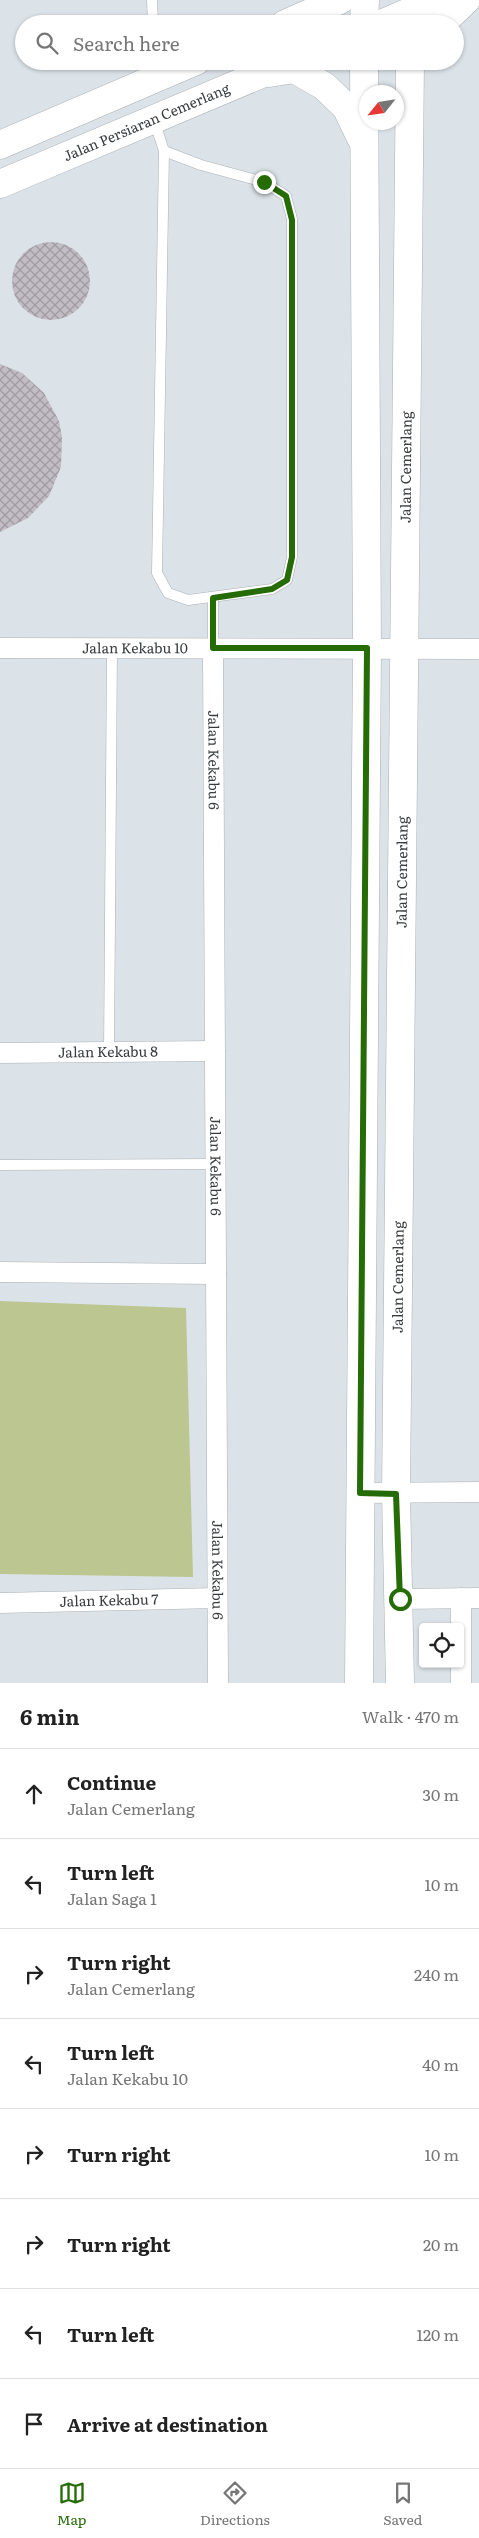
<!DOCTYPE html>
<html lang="en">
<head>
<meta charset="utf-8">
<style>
	body { margin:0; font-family:Literata,serif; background:#f6f6f6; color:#222 }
	.controls { position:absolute; right:15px; bottom:15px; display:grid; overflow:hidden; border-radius:5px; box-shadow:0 1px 4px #0004 }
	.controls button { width:45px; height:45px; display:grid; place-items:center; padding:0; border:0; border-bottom:1px solid #e0e0e0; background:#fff; color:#222; font:25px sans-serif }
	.compass { position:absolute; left:359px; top:85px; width:45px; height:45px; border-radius:50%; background:#fff; box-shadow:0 1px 4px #0004; rotate:240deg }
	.stop { position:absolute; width:15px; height:15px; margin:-11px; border:4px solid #256b06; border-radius:50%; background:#fff }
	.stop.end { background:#256b06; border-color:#fff; box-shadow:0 1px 5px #0008 }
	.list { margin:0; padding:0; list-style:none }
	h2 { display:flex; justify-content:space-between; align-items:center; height:65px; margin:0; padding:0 20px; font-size:21px }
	h2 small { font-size:16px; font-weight:400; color:#767676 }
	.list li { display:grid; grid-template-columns:32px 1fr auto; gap:15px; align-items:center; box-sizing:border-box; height:90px; padding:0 20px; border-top:1px solid #e0e0e0 }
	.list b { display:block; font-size:19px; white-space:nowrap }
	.list p { margin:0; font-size:16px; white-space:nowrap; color:#767676 }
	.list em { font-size:16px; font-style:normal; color:#767676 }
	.icon { flex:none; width:28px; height:28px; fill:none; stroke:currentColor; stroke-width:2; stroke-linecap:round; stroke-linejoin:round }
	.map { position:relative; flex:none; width:479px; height:1683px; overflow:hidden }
	.search { position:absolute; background:#fff; box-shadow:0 1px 4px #0004; left:15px; right:15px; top:15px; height:55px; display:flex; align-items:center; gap:12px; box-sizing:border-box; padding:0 18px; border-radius:28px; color:#767676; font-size:19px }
	.sheet { height:785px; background:#fff }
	nav { display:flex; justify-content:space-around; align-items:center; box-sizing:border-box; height:70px; border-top:1px solid #e0e0e0; background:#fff; font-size:14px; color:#767676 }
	nav a { display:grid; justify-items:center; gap:2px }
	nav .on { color:#256b06 }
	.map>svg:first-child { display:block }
</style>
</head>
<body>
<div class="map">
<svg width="479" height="1683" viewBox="0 0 479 1683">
	<defs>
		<pattern id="building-cross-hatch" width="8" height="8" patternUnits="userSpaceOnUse" patternTransform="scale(1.25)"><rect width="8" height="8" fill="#c2bdc4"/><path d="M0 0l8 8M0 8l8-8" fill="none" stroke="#9f9ba1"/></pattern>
	</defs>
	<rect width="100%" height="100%" fill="#dce3e8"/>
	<polygon fill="#bbc691" points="0,1301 186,1308 193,1577 0,1574"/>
	<g fill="url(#building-cross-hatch)">
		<circle cx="51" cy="281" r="39"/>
		<polygon points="0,364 22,373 44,393 59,421 62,437 61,467 49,496 28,518 0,532"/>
	</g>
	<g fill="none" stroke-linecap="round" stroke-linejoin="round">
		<defs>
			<g id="lane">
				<polyline points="152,0 153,24"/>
				<polyline points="154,61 154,78"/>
				<polyline points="154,120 164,151 201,165 264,182 286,196 292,219 292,557 287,580 272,589 188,600 168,593 157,573 164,151"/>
				<polyline points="213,598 213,648"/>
				<polyline points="109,1052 112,648"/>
				<polyline points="0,1165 216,1164"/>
			</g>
			<g id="street">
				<path id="s1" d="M0,648L479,649"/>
				<path id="s2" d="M213,648L218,1683"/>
				<path id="s3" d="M0,1053L215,1051"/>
				<polyline points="0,1272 216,1274"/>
				<polyline points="360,1493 479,1492"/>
				<polyline points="461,1598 461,1683"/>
				<polyline points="400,1599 479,1598"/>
				<path id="s4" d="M0,1603L217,1598"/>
			</g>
			<g id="secondary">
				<polyline points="285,24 340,0"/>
				<polyline points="364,24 365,0"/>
				<polyline points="381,24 437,0"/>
				<polyline points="441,24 466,0"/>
				<polyline points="269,73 294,69 324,86 346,107 361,138"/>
				<polyline points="0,145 196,61"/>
				<path id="s5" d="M0,184L292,61"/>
				<polyline points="359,1683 367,648 364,61"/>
				<path id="s6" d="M400,1683L396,1494L410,61"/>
			</g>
		</defs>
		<use href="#lane" stroke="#aab0b5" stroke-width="11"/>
		<use href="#street" stroke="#aab0b5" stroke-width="21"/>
		<use href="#secondary" stroke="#aab0b5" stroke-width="29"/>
		<use href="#lane" stroke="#fff" stroke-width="10"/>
		<use href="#street" stroke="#fff" stroke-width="20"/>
		<use href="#secondary" stroke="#fff" stroke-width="28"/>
	</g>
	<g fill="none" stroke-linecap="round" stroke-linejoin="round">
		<polyline stroke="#256b06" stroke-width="6" points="264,182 286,196 292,220 292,557 287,580 272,589 213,598 213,648 367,648 360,1493 396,1494 400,1599"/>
	</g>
	<g text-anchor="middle" stroke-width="4.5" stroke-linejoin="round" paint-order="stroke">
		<g font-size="14" fill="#393c3e" stroke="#eaf0f5">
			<text dy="5" stroke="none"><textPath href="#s5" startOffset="159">Jalan Persiaran Cemerlang</textPath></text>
			<text dy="5" stroke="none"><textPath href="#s6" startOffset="1216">Jalan Cemerlang</textPath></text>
			<text dy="5" stroke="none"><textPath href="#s1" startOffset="135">Jalan Kekabu 10</textPath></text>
			<text dy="5" stroke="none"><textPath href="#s2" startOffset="112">Jalan Kekabu 6</textPath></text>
			<text dy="5" stroke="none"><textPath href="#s6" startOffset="811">Jalan Cemerlang</textPath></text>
			<text dy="5" stroke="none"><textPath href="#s3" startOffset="108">Jalan Kekabu 8</textPath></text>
			<text dy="5" stroke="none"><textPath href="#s2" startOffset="518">Jalan Kekabu 6</textPath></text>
			<text dy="5" stroke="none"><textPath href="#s6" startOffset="406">Jalan Cemerlang</textPath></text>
			<text dy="5" stroke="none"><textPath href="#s2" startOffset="922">Jalan Kekabu 6</textPath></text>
			<text dy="5" stroke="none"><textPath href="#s4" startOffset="109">Jalan Kekabu 7</textPath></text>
		</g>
	</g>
</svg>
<div class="controls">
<button><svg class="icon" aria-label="locate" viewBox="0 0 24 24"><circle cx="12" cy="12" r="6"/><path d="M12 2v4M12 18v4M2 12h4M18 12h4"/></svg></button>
</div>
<svg class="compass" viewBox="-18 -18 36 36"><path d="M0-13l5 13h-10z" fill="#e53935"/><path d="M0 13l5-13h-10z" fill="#767676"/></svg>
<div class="stop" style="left:400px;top:1599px"></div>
<div class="stop end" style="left:264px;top:182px"></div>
<div class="search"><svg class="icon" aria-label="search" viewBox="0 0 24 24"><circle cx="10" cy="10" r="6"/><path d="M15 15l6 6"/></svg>Search here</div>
</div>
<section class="sheet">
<h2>6 min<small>Walk · 470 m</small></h2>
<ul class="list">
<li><svg class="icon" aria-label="ahead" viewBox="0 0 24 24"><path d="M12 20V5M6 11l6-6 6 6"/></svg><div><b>Continue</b><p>Jalan Cemerlang</p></div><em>30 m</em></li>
<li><svg class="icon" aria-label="left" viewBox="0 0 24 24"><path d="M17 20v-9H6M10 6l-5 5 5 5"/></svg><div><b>Turn left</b><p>Jalan Saga 1</p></div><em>10 m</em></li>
<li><svg class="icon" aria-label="right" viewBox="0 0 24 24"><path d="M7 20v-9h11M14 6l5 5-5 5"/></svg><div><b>Turn right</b><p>Jalan Cemerlang</p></div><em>240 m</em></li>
<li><svg class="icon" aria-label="left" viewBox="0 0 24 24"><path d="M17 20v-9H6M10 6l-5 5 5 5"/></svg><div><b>Turn left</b><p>Jalan Kekabu 10</p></div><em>40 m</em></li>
<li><svg class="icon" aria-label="right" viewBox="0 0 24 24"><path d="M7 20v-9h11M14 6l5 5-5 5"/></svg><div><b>Turn right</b></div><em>10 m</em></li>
<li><svg class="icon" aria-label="right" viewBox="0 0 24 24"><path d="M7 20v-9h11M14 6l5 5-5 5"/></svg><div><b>Turn right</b></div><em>20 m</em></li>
<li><svg class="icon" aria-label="left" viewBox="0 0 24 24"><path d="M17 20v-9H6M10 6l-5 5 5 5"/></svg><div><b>Turn left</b></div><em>120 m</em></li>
<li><svg class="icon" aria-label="arrive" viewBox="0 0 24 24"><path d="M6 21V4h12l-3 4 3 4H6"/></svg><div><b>Arrive at destination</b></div></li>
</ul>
</section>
<nav>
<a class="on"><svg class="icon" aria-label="map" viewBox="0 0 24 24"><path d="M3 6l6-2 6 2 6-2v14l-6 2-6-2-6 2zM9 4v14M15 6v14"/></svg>Map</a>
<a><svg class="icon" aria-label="directions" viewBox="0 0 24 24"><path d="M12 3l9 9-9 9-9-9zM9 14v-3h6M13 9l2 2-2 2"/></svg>Directions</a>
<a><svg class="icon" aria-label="saved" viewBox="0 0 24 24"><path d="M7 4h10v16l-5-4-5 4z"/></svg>Saved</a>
</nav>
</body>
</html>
